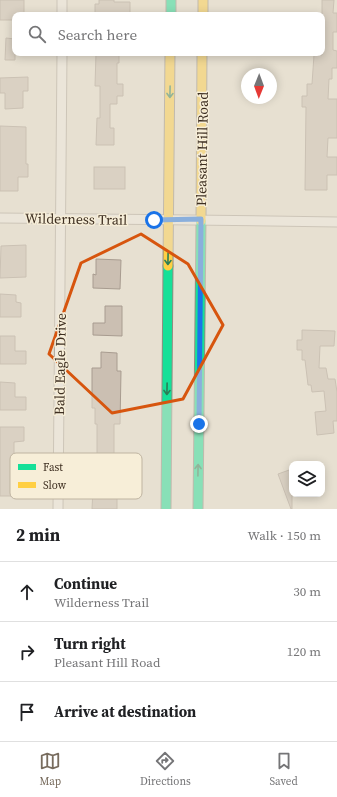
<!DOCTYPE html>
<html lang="en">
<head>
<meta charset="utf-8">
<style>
	body { margin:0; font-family:"Source Serif 4",serif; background:#f6f6f6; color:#202124 }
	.controls { position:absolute; right:12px; bottom:12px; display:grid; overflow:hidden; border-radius:8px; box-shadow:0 2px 10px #0003 }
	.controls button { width:36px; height:36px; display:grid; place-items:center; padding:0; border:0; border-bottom:1px solid #e0e0e0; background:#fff; color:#202124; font:20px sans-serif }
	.compass { position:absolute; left:241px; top:68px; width:36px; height:36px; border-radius:50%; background:#fff; box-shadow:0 2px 10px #0003; rotate:181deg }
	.stop { position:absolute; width:12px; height:12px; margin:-9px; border:3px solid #1a73e8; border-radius:50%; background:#fff }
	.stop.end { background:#1a73e8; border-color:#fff; box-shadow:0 1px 4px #0008 }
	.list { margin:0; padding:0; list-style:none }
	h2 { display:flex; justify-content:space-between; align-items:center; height:52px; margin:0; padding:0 16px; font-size:17px }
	h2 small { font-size:13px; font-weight:400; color:#757577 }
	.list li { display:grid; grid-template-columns:26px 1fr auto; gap:12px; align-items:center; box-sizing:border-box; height:60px; padding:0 16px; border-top:1px solid #e0e0e0 }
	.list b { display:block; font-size:15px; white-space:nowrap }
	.list p { margin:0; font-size:13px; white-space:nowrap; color:#757577 }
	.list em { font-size:13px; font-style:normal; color:#757577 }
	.icon { flex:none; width:22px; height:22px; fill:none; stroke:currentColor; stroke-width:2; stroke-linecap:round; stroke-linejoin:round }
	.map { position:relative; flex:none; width:337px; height:509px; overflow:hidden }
	.search { position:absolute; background:#fff; box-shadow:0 2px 10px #0003; left:12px; right:12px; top:12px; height:44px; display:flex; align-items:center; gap:10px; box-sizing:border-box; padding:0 14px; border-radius:8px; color:#757577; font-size:15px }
	.sheet { height:232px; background:#fff }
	nav { display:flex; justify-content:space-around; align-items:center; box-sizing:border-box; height:56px; border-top:1px solid #e0e0e0; background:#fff; font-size:11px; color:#757577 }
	nav a { display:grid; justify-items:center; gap:2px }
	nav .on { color:#786c5e }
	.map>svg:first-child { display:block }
</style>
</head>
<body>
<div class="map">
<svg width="337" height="509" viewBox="0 0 337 509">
	<rect width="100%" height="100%" fill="#e7e0d1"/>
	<g fill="#cbbfb2" stroke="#a89c90">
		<polygon points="0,0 24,0 24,15 15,15 15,20 0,20"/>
		<polygon points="99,0 114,0 114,2 130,2 130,15 95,15 95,4 99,4"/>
		<polygon points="322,0 334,0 333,13 337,13 337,32 333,32 333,50 337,51 337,68 332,68 332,79 329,79 328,99 337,99 337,138 328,138 327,157 337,157 337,175 327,175 327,190 305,190 306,107 302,107 302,96 307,96 307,84 312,84 314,55 322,55"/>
		<polygon points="6,38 15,39 15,60 5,60"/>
		<polygon points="96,53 119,53 119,63 117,63 117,84 123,84 123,96 117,96 117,104 110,104 110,128 114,128 114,145 96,145 97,118 100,118 100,86 95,86"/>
		<polygon points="28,77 28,91 23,91 23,108 5,109 5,93 0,93 0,78"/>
		<polygon points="0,126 26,127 26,164 28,164 28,177 18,177 18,191 0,191"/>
		<rect x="94" y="167" width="31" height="22"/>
		<polygon points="26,245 26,277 0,278 1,246"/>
		<polygon points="96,259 121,260 120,289 93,288 93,274 96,275"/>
		<polygon points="0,294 16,295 16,302 21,303 21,317 0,317"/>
		<polygon points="105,306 122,306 122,336 93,335 93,323 105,323"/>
		<polygon points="302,330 335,331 334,346 320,346 319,368 326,368 328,379 335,379 337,392 337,421 333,421 334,433 317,435 315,412 326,411 324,391 312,392 311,385 308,385 305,360 302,360 302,350 297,350 297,340 302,340"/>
		<polygon points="0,336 15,336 15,351 26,351 26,364 0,364"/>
		<polygon points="101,352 117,353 117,371 121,371 120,424 114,424 114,483 115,483 115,489 117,490 117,509 92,509 94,468 92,468 92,456 97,457 97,424 95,424 95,408 92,408 92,368 101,368"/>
		<polygon points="0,382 15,383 15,397 26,397 26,410 0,410"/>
		<polygon points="0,427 24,427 24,441 14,442 14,466 25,466 25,480 22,480 22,496 0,496"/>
		<polygon points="292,469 292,509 291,509 278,474"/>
	</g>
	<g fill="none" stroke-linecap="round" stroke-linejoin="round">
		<defs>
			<g id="street">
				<polyline points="62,15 62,0"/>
				<path d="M0,218C112,219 225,220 337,222"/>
				<polyline points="58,509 62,53"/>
			</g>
			<g id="fast">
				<polyline points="171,0 171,15"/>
				<polyline points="166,509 168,266"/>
				<polyline points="198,509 201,221"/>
			</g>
			<g id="slow">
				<polyline points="203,0 203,15"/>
				<polyline points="201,221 202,53"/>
				<polyline points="168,266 170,53"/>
			</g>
		</defs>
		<use href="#street" stroke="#ada599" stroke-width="11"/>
		<use href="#fast" stroke="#928b80" stroke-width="11"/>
		<use href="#slow" stroke="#928b80" stroke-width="11"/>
		<use href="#street" stroke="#efebe3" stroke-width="9"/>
		<use href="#fast" stroke="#16e098" stroke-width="9"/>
		<use href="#slow" stroke="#ffcf43" stroke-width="9"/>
	</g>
	<defs><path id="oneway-shaft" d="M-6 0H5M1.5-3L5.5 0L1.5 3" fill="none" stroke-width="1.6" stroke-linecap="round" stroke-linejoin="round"/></defs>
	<g stroke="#2b7e56">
		<use href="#oneway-shaft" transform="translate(170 92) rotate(91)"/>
		<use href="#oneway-shaft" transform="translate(168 259) rotate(91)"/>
		<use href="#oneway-shaft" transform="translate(167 389) rotate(91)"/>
		<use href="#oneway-shaft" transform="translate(198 470) rotate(-89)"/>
	</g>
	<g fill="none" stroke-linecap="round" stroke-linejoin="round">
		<polyline stroke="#1a73e8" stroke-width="5" points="154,220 201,219 199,424"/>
	</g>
	<path d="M0 0H337V509H0ZM141,234L188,264L223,325L183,399L112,413L49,354L81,263Z" fill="#e7e0d1" fill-opacity=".55" fill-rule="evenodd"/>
	<path fill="none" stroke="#d7550e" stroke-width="3" stroke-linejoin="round" d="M141,234L188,264L223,325L183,399L112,413L49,354L81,263Z"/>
	<g text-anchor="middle" stroke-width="3" stroke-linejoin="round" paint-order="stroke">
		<g font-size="14" fill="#3d2e20" stroke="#f7eed8">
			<text transform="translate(202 149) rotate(-89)" y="5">Pleasant Hill Road</text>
			<text transform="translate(76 219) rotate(1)" y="5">Wilderness Trail</text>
			<text transform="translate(60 364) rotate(-89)" y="5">Bald Eagle Drive</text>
		</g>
	</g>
	<rect x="10" y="453" width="132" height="46" rx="6" fill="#f7eed8" stroke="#bfb4a1" stroke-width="1"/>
	<rect x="18" y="464" width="18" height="6" fill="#16e098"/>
	<rect x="18" y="482" width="18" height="6" fill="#ffcf43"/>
	<g font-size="11" fill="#3d2e20">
		<text x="43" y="471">Fast</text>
		<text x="43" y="489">Slow</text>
	</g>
</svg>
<div class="controls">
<button><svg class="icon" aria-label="layers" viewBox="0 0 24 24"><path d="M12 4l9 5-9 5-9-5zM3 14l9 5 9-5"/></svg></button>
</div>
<svg class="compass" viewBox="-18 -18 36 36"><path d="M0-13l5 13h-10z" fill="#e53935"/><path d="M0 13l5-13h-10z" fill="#757577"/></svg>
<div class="stop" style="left:154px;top:220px"></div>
<div class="stop end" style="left:199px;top:424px"></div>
<div class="search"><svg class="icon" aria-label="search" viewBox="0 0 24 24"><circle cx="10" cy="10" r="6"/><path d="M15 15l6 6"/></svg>Search here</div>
</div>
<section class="sheet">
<h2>2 min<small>Walk · 150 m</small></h2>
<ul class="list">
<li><svg class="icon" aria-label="ahead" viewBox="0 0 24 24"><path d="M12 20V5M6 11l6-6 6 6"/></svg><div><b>Continue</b><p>Wilderness Trail</p></div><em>30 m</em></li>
<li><svg class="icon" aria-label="right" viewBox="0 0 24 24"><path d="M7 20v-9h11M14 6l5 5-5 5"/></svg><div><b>Turn right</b><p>Pleasant Hill Road</p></div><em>120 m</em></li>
<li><svg class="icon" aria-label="arrive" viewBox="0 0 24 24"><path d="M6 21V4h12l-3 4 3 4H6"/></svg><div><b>Arrive at destination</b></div></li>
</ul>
</section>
<nav>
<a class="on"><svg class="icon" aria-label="map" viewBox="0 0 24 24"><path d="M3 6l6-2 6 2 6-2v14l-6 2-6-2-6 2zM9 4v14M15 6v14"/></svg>Map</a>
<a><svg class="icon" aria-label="directions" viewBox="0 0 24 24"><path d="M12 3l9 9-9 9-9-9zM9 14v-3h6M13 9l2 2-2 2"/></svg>Directions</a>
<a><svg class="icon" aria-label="saved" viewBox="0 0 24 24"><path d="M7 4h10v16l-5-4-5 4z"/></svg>Saved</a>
</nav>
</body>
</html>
